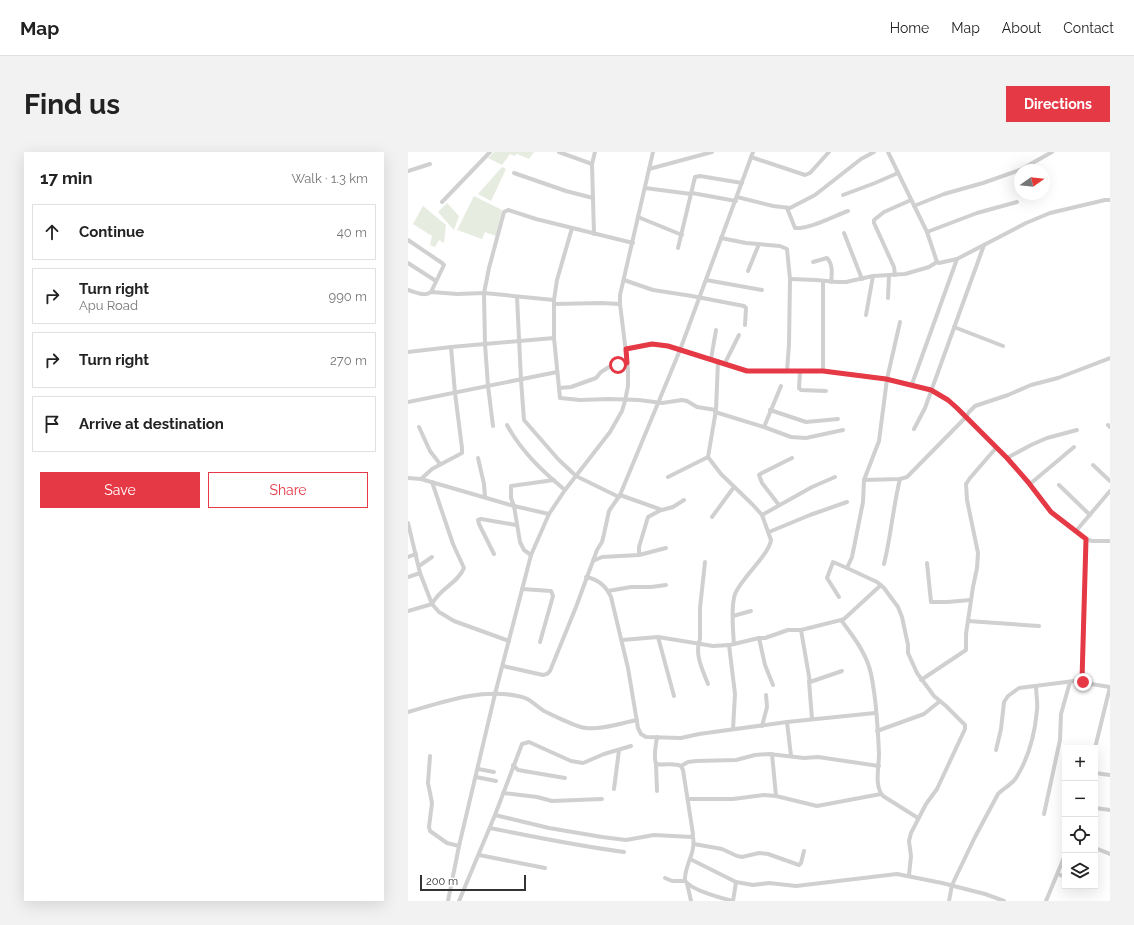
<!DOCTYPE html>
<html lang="en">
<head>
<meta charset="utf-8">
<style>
	body { margin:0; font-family:Raleway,sans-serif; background:#f2f2f2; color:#222 }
	.controls { position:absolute; right:12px; bottom:12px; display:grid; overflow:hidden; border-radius:0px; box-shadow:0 4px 16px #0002 }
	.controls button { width:36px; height:36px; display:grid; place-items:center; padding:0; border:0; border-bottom:1px solid #e0e0e0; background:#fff; color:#222; font:20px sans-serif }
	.compass { position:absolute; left:606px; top:12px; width:36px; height:36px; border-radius:50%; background:#fff; box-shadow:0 4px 16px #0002; rotate:76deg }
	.scale { position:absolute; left:12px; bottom:10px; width:106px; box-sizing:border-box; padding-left:4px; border:2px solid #333; border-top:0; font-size:11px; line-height:14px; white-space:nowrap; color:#333; -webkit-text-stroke:3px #fff; paint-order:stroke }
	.stop { position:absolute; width:12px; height:12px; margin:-9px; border:3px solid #e63946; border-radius:50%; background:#fff }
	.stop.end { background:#e63946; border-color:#fff; box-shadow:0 1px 4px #0008 }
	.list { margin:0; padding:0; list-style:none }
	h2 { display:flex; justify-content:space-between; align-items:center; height:52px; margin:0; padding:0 16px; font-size:17px }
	h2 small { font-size:13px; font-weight:400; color:#767676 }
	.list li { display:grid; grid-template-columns:26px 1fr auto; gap:12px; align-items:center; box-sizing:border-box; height:56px; margin:0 8px 8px; padding:0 8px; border:1px solid #e0e0e0; border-radius:0px }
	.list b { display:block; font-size:15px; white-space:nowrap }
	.list p { margin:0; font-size:13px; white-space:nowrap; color:#767676 }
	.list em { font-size:13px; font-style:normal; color:#767676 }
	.actions { display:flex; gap:8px; padding:12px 16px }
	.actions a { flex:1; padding:9px 0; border:1px solid #e63946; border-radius:0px; text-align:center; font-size:14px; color:#e63946 }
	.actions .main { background:#e63946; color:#fff }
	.icon { flex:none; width:22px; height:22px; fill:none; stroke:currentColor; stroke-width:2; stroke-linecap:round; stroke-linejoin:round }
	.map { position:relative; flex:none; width:702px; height:749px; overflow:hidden; border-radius:0px }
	header { display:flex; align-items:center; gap:24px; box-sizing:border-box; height:56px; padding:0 20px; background:#fff; border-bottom:1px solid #e0e0e0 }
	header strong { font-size:19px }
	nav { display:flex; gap:22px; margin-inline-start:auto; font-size:14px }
	.intro { display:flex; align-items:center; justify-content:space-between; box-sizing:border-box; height:96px; padding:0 24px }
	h1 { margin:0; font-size:28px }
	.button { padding:10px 18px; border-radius:0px; background:#e63946; color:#fff; font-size:14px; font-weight:700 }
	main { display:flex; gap:24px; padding:0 24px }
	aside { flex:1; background:#fff; border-radius:0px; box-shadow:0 4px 16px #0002 }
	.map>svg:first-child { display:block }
</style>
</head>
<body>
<header>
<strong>Map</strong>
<nav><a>Home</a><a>Map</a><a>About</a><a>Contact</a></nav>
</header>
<div class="intro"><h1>Find us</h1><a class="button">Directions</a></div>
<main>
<aside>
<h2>17 min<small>Walk · 1.3 km</small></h2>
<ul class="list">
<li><svg class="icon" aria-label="ahead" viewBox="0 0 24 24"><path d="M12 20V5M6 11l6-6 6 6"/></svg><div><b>Continue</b></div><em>40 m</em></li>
<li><svg class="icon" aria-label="right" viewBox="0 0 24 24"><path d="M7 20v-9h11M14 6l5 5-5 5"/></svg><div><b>Turn right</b><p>Apu Road</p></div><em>990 m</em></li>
<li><svg class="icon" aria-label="right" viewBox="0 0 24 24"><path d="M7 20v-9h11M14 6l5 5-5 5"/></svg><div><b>Turn right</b></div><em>270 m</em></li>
<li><svg class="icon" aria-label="arrive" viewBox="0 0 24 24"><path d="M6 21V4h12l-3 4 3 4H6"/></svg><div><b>Arrive at destination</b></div></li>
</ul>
<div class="actions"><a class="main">Save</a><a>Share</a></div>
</aside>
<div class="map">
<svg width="702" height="749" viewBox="0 0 702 749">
	<rect width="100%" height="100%" fill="#fff"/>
	<g fill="#e6ecdf">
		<polygon points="86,0 126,0 121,7 109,2 106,4 102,2 94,13 80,6"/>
		<polygon points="94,15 98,17 83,49 70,42"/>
		<polygon points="66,44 94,58 88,84 77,80 74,87 49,78"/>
		<polygon points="39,51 51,64 46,78 30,60"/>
		<polygon points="15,54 38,73 36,91 31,88 27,95 22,93 24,84 5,72"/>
	</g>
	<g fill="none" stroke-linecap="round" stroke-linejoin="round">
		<g stroke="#d0d0d0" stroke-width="4">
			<polyline points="151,0 184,12"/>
			<polyline points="480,0 519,80 529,110 531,111 549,107 618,71 642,61 697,48 702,48"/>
			<polyline points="343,5 397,23 402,21 421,0"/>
			<polyline points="241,17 304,0"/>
			<polyline points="612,18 644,0"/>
			<polyline points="0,19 22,12"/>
			<polyline points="106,21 158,39 185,46"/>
			<polyline points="237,36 283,42"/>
			<polyline points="284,41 328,49"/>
			<polyline points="435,43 467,31 490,21"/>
			<polyline points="329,45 365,54 382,56 407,43 453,7 466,0"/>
			<polyline points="34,50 82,0"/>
			<polyline points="506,54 536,42 575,31 612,18"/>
			<path d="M379,56L387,76C402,77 426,64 440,59"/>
			<polyline points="230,65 274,83"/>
			<polyline points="164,76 149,128 146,148 146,186 152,246 172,248 201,247 231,248 254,251 274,248 279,249 289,255 308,258"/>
			<polyline points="519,80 569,61 609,50"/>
			<polyline points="436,81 454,127"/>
			<polyline points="186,82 184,12 187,0"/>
			<polyline points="313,86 338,91 372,94 379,97 382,127 381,192 379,219"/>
			<polyline points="0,88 34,111 36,113 23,140"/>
			<polyline points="270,96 287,25 292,24 334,31"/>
			<path d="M405,110L419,106C425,112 424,122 423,130"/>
			<polyline points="0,111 28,129"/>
			<polyline points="340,119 351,92"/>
			<polyline points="487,123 486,115 466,71 466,68 476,60 503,48"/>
			<polyline points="382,127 408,128 429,130 438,130 465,124 497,122 521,115 529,110"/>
			<polyline points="216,128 245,138 284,144 336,154 338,156 337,173"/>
			<polyline points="298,128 354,138"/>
			<path d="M0,138C7,140 17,145 23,140L49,142L76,141L146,148"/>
			<polyline points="109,145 113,228 116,268 150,307 168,324 211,345"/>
			<polyline points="480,146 481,123"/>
			<polyline points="146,152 193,151 212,152"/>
			<polyline points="458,163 465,124"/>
			<polyline points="492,170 479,227 471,289 456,328 455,350 444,405 439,416 469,430 476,436 490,455 494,465 500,493 500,501 509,521 526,544 538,554 557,573 557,577 529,637 518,652 503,681 501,689 503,704 501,723"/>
			<polyline points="546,175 595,194"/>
			<polyline points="218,197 244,192 260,194 339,219 415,219 479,227 523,238 540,248 549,256 599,306 620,330 643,360 678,387 684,389 702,389"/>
			<polyline points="0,200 43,195 146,186"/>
			<polyline points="303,207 308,178"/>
			<path d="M310,209L308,258L300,305L313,322L345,353L354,363L363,388C361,403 334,425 327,442C323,453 325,480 326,492L321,493"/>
			<polyline points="317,211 331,183"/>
			<polyline points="415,219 415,129"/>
			<polyline points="392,220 391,236 393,238 418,239"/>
			<polyline points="504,232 549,107"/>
			<polyline points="151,236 163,235 188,226 193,220 201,215 219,211"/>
			<polyline points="0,250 149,220"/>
			<polyline points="362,258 398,270 430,267"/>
			<polyline points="307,260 356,275 383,285 398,286 435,278"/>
			<path d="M99,273C113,299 134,319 157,338"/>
			<polyline points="700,273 702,275"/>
			<polyline points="85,274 80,234 77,192 76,141 81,116 96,60 100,58 128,67 225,91"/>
			<polyline points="11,275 22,299 32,312"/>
			<polyline points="356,275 373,234"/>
			<polyline points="506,277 517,256 576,93"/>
			<polyline points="70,306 76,332 77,345"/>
			<polyline points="599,306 623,293 639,286 669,278"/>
			<polyline points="685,313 702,329"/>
			<polyline points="260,325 300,305"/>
			<polyline points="0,326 13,327 106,354 141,362"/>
			<polyline points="13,327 24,317 54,301 54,296 47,241 43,195"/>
			<polyline points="456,328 492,327 499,325 558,265 561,260 567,254 600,243 623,233 650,226 702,206"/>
			<polyline points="622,332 666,295"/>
			<polyline points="651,333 682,363"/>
			<polyline points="212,343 254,358 265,355 276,348"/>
			<polyline points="371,353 354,331 351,323 354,321 384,306"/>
			<polyline points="354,363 404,335 427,325"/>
			<polyline points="304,365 326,335"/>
			<polyline points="0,371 12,421 24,452 31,460 46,469 101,489"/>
			<polyline points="668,379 702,339"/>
			<polyline points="361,380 402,363 439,350"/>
			<polyline points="678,387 674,528 677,531 702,535"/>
			<polyline points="86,402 71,372 70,368 73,367 108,373"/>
			<polyline points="123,403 116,398 112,390 106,354 103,346 103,334 146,328"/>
			<polyline points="231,403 231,395 240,365 253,358"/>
			<polyline points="0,405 8,402"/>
			<polyline points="185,409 194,405 231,403 258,396"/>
			<path d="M297,410L292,456V487C286,502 295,519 300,532"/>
			<polyline points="519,411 523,450 539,450 563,448"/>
			<path d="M476,412C483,384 485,355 492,327"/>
			<polyline points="11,414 24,405"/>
			<polyline points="0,425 12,421"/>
			<path d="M178,425C190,427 198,434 203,445L220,516L230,576L233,582L238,585L273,586L291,582L379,570L467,561"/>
			<polyline points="114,437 143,439 145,444 132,490"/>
			<polyline points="200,439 223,435 243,435 258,433"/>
			<polyline points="431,445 419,426 425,410 439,416"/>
			<path d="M0,459L24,452C31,437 50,431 56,416L45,392L24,330"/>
			<polyline points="325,464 343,459"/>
			<path d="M433,468C445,484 459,502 463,522C468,545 470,578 471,602C471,615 466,634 475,644L510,666"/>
			<polyline points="560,469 631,474"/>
			<polyline points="393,478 402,530 434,519"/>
			<polyline points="250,485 266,544"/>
			<polyline points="351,486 357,513 365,533"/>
			<polyline points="214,488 250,485 305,494 321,493 327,542 325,577"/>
			<polyline points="326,492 351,486 357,486 380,478 393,478 433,468 436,467 473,433"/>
			<polyline points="95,514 135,523 139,522 142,519 168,455 189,398 194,390 196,382 201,359 212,343 272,198 345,0"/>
			<polyline points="513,528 558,498 558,482 565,435 569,416 570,401 559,348 558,332 562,326 588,296"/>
			<polyline points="401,529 404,567"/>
			<path d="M0,560C35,550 73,536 110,544C123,546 126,553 136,559C142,562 171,576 178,576C194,578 213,571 229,568"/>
			<polyline points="379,570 383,604"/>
			<polyline points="354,574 359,555 358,543"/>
			<polyline points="469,579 516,562 532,549"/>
			<polyline points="687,596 702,535"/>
			<polyline points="588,598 593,577 596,550 600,544 611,536 674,528"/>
			<polyline points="364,602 368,644"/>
			<polyline points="22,604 20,631 24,651 21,675 22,679 39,691 51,694"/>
			<polyline points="248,612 249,639"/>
			<polyline points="105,613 110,618 157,626"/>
			<polyline points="273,614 280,610 288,609 328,608 347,603 361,602 396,606 410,605 471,614"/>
			<polyline points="70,617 86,620"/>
			<polyline points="687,621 702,623"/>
			<polyline points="68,625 88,629"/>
			<polyline points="206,637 211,598"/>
			<polyline points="95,641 129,645 144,649 194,647"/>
			<polyline points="280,647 325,647 356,643 368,644 409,654 473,642"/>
			<polyline points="687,656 702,658"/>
			<polyline points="636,662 652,588 653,562 662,530"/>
			<path d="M87,663L141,676L194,685L218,688L246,683L284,685L285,682L275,618L273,614C265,610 256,614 248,612C245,603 248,594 249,585"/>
			<path d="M82,676C126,685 171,694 216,700"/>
			<path d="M285,685C288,702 276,713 277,729C285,739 313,746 325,749"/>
			<polyline points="286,692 314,697 329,704 334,705 351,701 360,702 391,713 393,711 396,699"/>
			<polyline points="687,696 702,702"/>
			<polyline points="71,703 137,716"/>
			<polyline points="282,707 328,730 345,733 361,731 388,734 489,722 534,731 577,742 596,749"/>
			<polyline points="650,722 657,725"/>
			<polyline points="257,726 264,729 277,729"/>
			<polyline points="279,731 283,749"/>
			<polyline points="40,749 51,694 87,542 123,403 141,362 157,338 202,280 214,259 217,249 220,234 220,217 212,152 212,143 245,0"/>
			<polyline points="51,749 87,663 114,592 121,590 163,609 175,611 196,602 223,594"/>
			<polyline points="325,749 328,730"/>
			<path d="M541,749L544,733L567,685L590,642C596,636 603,633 608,626C620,607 627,581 629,558C630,550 628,542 628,534"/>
			<polyline points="638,749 657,703"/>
		</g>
	</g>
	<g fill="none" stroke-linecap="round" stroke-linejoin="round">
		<polyline stroke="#e63946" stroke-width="5" points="210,213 219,211 218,197 244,192 260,194 339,219 415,219 478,227 523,238 540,248 549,256 599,306 620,330 643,360 678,387 674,528 675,530"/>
	</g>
</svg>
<div class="controls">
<button>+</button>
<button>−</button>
<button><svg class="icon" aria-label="locate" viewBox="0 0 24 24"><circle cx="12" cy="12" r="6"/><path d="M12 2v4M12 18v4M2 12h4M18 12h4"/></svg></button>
<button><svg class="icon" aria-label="layers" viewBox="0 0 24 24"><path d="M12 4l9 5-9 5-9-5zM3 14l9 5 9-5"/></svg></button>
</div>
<svg class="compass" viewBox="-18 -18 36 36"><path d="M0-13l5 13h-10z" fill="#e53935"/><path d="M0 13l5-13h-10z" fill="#767676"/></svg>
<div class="scale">200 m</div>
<div class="stop" style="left:210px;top:213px"></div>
<div class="stop end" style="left:675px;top:530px"></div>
</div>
</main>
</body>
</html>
